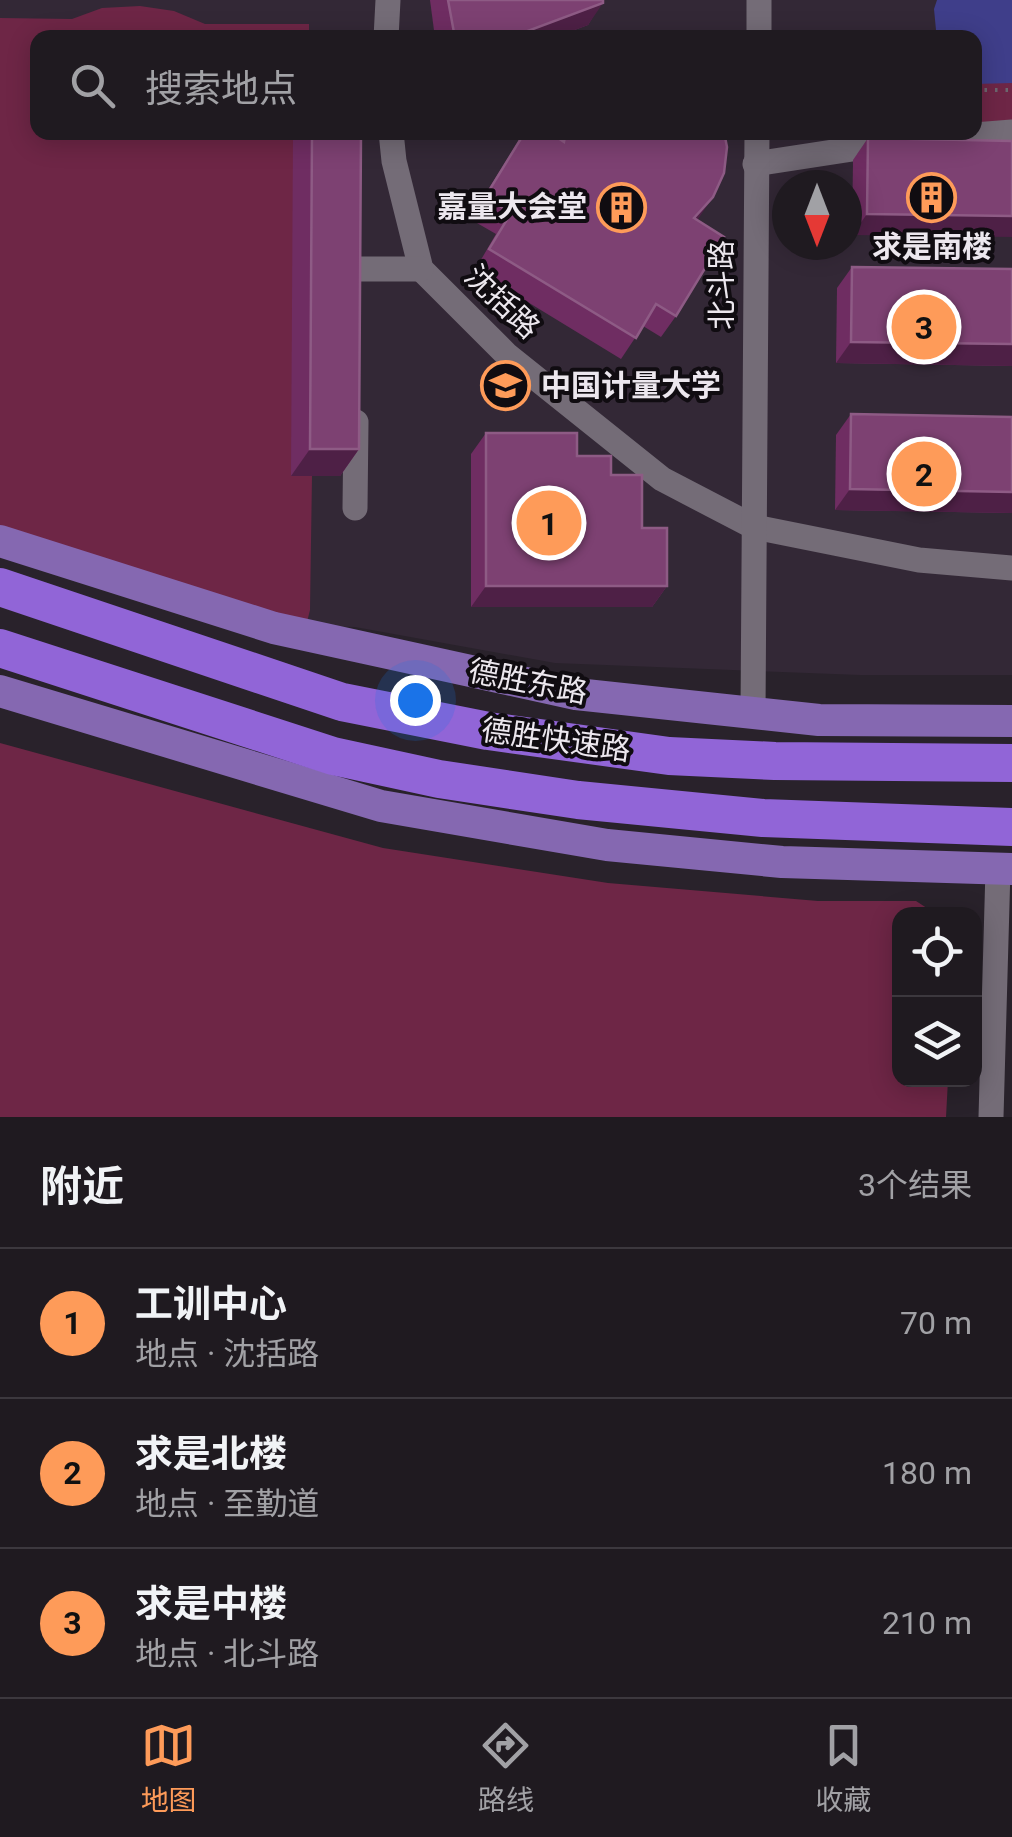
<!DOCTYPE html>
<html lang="zh">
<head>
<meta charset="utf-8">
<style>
	body { margin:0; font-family:Roboto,"Noto Sans SC",sans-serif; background:#2c272d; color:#f1f3f6 }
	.controls { position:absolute; right:30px; bottom:30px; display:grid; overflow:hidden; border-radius:20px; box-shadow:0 5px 25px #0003 }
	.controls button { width:90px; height:90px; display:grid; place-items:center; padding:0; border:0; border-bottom:2px solid #3c383e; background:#1f1a20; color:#f1f3f6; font:50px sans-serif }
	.compass { position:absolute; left:772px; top:170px; width:90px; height:90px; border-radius:50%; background:#1f1a20; box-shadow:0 5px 25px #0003; rotate:180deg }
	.you { position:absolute; left:415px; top:700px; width:35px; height:35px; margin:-25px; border:8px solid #fff; border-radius:50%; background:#1a73e8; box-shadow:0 0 0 15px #1a73e833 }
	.badge { display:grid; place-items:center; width:65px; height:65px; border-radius:50%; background:#fe9b59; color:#111; font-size:32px; font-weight:700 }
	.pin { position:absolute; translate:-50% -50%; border:5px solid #fff; box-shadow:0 2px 10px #0006 }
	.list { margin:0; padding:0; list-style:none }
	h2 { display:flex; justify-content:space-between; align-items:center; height:130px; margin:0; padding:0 40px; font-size:42px }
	h2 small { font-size:32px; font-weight:400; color:#a1a1a5 }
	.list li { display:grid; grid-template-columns:65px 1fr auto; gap:30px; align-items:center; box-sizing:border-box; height:150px; padding:0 40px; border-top:2px solid #3c383e }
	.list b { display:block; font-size:38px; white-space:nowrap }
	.list p { margin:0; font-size:32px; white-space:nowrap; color:#a1a1a5 }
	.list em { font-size:32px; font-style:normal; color:#a1a1a5 }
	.icon { flex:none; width:55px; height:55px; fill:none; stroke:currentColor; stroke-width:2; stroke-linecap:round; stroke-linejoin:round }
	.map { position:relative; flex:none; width:1012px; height:1117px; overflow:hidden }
	.search { position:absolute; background:#1f1a20; box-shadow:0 5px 25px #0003; left:30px; right:30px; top:30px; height:110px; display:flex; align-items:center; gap:25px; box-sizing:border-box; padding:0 35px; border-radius:20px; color:#a1a1a5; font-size:38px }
	.sheet { height:580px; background:#1f1a20 }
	nav { display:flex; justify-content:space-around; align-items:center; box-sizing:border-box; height:140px; border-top:2px solid #3c383e; background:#1f1a20; font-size:28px; color:#a1a1a5 }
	nav a { display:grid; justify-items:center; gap:5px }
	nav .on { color:#fe9b59 }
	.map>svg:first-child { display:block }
</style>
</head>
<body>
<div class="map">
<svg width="1012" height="1117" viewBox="0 0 1012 1117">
	<rect width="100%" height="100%" fill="#29222b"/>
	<path fill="#332836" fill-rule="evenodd" d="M0,0H1012V675H860L555,663L355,627L306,626L0,527ZM38,38H974V132H38ZM787,185H847V245H787Z"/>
	<g fill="#6e2646">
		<polygon points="1012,0 1012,132 883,144 876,133 974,132 974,38"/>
		<polygon points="140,6 174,11 205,24 309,24 309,38 38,38 38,132 293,133 312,476 310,610 306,626 0,527 0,18 72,19 102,8"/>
		<polygon points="0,743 383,848 608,883 818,901 916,901 936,914 900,914 900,1080 948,1080 946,1117 0,1117"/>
	</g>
	<polygon fill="#3f3e8a" points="937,0 1012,0 1012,83 975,84 974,38 930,37 936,30 934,9"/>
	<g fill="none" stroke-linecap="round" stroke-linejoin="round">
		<polyline stroke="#6c666e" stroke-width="4" stroke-dasharray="2.5 8" stroke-linecap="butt" points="974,90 1012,90"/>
		<g stroke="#746c77" stroke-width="25">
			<polyline points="759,0 759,38"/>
			<polyline points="386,38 388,0"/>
			<polyline points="391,132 394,161 421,269 507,355 662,479 754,527 919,560 1012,568"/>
			<polyline points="755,164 911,140 1012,132"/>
			<polyline points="357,269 421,269"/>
			<polyline points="355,508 356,422"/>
			<polyline points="753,713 757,132"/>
			<polyline points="991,1117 998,869"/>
		</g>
		<g stroke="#8568b1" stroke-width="32">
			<polyline points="0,541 274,628 576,694 819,720 1012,721"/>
			<polyline points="0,691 381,806 607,845 782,862 1012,869"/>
		</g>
		<g stroke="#9165d7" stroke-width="38">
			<polyline points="0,587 342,702 488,731 669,756 775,761 1012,763"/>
			<polyline points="0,648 333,756 439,779 578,800 763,818 1012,827"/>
		</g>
	</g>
	<g fill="#6f2d62">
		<polygon points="430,0 603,0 588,25 553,38 435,38"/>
		<polygon points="293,132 361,132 359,449 340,476 291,476"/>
		<polygon points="524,132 549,132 556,137 560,132 724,132 697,220 676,316 661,337 643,326 621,359 475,270 496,234 470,219"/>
		<polygon points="868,138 1012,141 852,235 853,160"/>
		<polygon points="852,267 1012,269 1012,366 836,363 837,288"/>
		<polygon points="851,414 1012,417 1012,513 835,510 836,435"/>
		<polygon points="486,433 577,456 611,475 642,528 667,586 652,607 471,607 471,454"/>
	</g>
	<g fill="#4e2046">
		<polygon points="603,3 588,25 553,38 509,38"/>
		<polygon points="713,197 698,219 679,240 694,218"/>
		<polygon points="867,214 1012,216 1012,237 852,235"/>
		<polygon points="851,342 1012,344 1012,366 836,363"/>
		<polygon points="310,449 359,449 340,476 291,476"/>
		<polygon points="850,489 1012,492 1012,513 835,510"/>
		<polygon points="486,586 667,586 652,607 471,607"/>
	</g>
	<g fill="#7d4172" stroke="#8e5b85" stroke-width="2.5">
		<polygon points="448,0 603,0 603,3 509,38 455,38"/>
		<polygon points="312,132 361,132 359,449 310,449"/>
		<polygon points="525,132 549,132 564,142 566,132 724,132 727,147 724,173 713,197 694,218 724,237 676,316 656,304 636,338 489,249 511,213 485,197"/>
		<polygon points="868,138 1012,141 1012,216 867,214"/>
		<polygon points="852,267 1012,269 1012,344 851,342"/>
		<polygon points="851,414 1012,417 1012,492 850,489"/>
		<polygon points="486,433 577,433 577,456 611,456 611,475 642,475 642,528 667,528 667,586 486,586"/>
	</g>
	<defs>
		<symbol id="building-ring" viewBox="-11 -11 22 22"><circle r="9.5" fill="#100c11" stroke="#fe9b59" stroke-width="1.5"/><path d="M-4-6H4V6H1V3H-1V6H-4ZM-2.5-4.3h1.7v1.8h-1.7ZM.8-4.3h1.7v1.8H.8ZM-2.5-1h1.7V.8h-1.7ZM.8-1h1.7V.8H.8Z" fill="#fe9b59"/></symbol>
		<symbol id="university-ring" viewBox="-11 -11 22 22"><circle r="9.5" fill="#100c11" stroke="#fe9b59" stroke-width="1.5"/><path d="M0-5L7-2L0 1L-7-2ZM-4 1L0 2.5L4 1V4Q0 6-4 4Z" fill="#fe9b59"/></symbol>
	</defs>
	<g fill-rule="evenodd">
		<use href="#building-ring" x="904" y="170" width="55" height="55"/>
		<use href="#building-ring" x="594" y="180" width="55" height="55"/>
		<use href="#university-ring" x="478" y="358" width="55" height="55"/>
	</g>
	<g text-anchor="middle" stroke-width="8" stroke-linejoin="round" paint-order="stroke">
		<g font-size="30" font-weight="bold" fill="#ece7ee" stroke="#100c11" text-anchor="end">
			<text x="587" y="217">嘉量大会堂</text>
			<text x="932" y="257" text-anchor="middle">求是南楼</text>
			<text x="541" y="396" text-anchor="start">中国计量大学</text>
		</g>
		<g font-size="30" fill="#ece7ee" stroke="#100c11">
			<text transform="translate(722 285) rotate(-90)" y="10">北斗路</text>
			<text transform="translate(502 302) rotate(44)" y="10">沈括路</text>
			<text transform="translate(528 682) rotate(11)" y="10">德胜东路</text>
			<text transform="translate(556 740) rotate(8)" y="10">德胜快速路</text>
		</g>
	</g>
</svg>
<div class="controls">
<button><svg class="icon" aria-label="locate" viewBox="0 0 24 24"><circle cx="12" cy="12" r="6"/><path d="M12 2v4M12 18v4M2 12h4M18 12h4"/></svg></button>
<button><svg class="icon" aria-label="layers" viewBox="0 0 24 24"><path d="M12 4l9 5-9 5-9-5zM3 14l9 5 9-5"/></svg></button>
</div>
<svg class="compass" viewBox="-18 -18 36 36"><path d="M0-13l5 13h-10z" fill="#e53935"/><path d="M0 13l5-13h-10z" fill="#a1a1a5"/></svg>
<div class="you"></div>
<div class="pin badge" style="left:549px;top:523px">1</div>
<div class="pin badge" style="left:924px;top:474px">2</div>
<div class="pin badge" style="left:924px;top:327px">3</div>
<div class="search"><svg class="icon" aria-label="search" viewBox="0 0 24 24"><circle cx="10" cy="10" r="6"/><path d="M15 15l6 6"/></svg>搜索地点</div>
</div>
<section class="sheet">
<h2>附近<small>3个结果</small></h2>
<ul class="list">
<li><span class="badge">1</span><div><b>工训中心</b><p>地点 · 沈括路</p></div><em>70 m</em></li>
<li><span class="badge">2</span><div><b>求是北楼</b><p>地点 · 至勤道</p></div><em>180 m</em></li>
<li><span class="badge">3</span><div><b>求是中楼</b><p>地点 · 北斗路</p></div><em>210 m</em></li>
</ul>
</section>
<nav>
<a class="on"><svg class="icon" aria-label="map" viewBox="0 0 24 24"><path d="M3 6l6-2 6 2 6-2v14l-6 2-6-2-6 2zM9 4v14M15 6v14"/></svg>地图</a>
<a><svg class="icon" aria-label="directions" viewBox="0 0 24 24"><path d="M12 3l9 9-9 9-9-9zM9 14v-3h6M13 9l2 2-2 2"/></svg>路线</a>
<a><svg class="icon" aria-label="saved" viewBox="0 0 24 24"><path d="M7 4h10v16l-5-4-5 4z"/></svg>收藏</a>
</nav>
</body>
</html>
